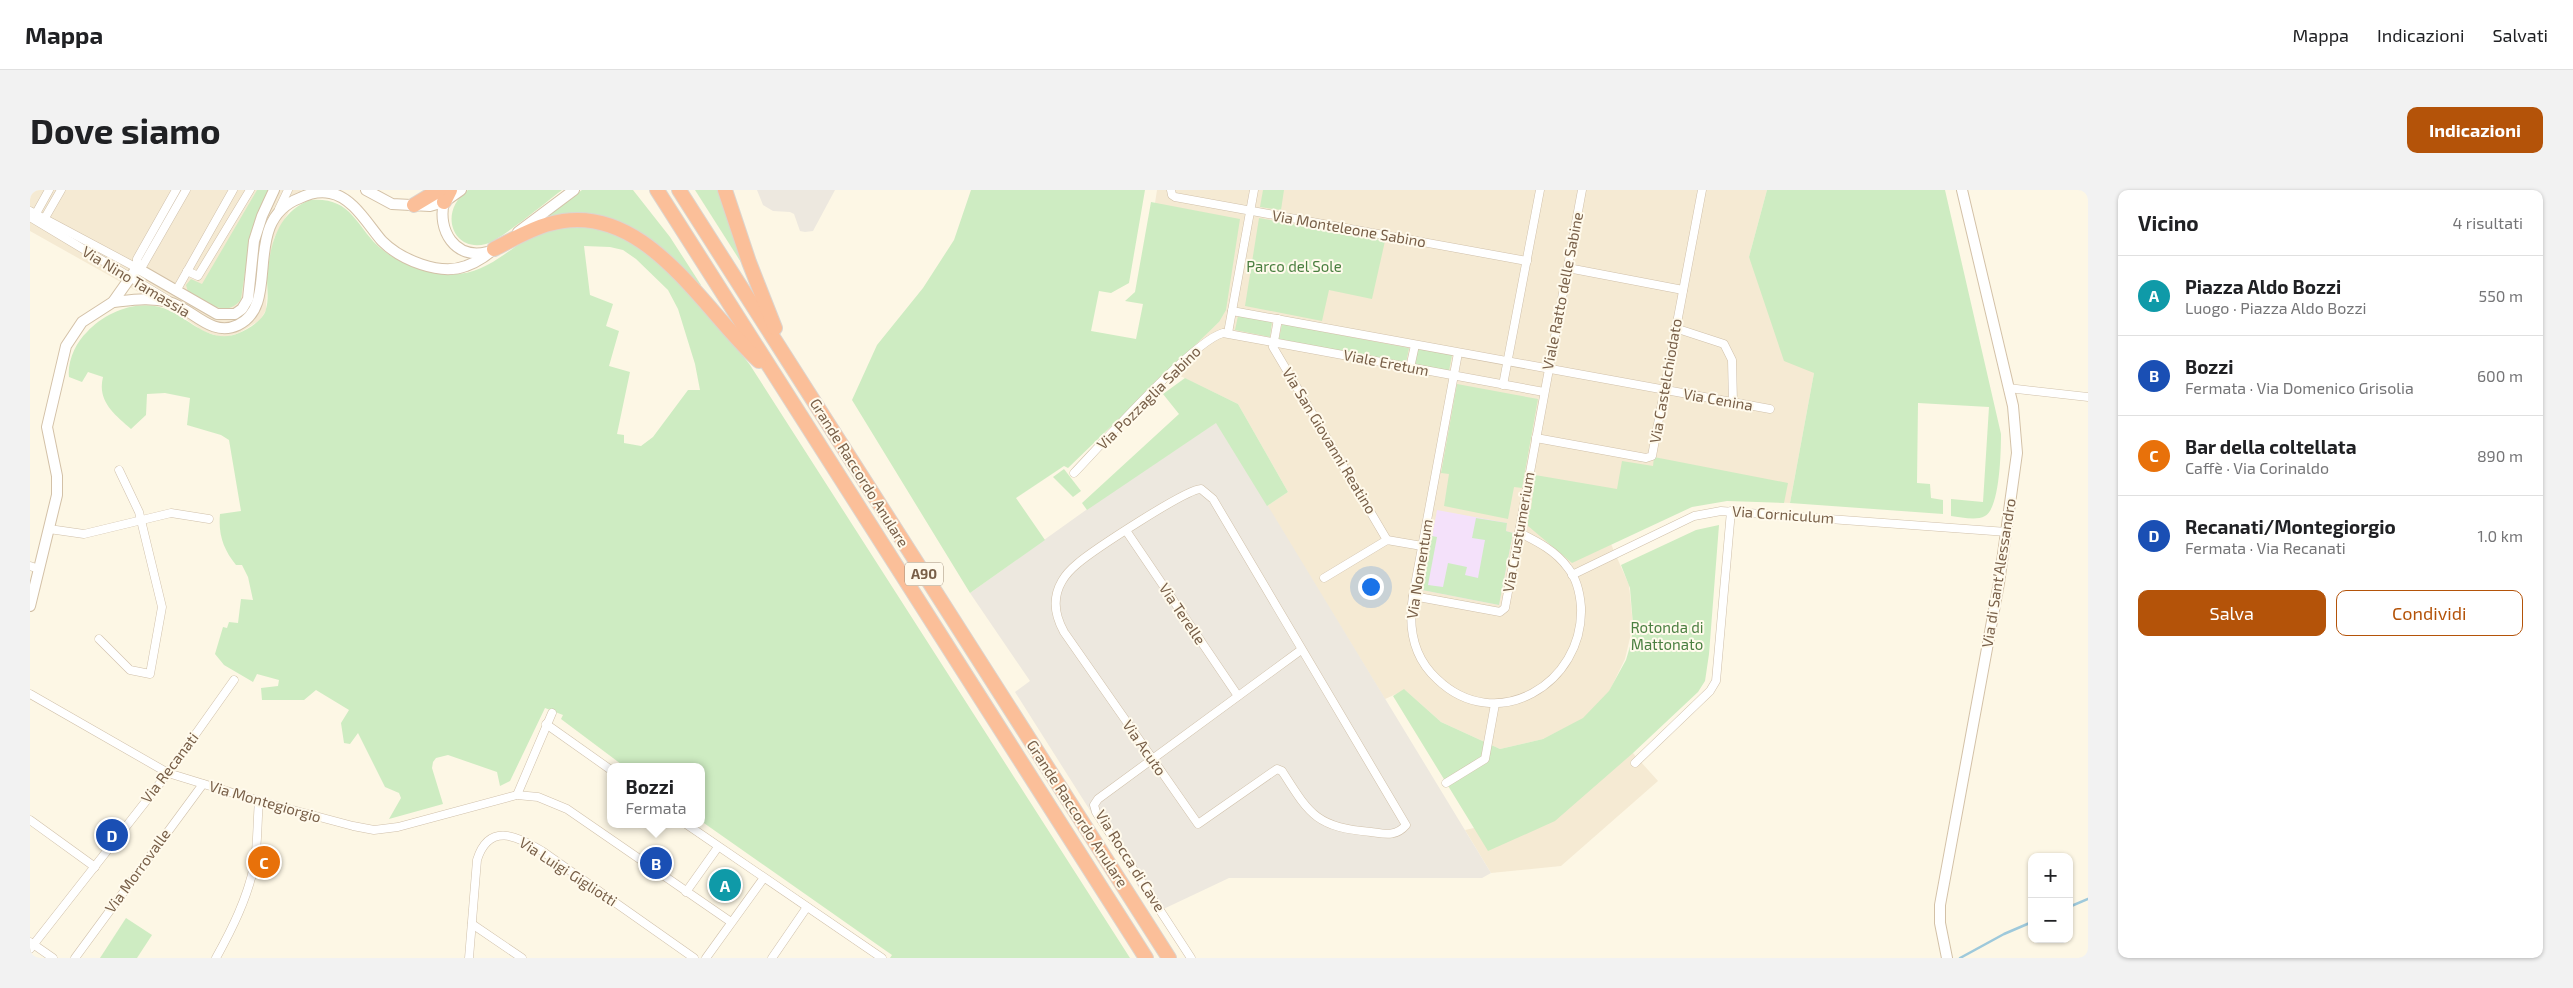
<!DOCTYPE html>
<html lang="it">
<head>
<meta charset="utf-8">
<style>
	body { margin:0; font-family:"Exo 2",sans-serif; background:#f2f2f2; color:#202124 }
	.controls { position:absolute; right:15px; bottom:15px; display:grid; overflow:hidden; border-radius:10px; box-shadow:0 1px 4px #0004 }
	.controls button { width:45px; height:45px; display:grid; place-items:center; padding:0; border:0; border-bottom:1px solid #e0e0e0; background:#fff; color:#202124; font:25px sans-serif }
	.you { position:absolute; left:1340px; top:396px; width:18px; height:18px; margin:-12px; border:4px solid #fff; border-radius:50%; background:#1a73e8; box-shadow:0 0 0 8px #1a73e833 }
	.badge { display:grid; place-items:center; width:32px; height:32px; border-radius:50%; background:#b45309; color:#fff; font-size:16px; font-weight:700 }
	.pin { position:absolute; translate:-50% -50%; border:2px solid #fff; box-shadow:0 1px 5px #0006 }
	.popup { position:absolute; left:577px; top:573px; width:98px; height:65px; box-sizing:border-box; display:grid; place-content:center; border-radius:10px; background:#fff; filter:drop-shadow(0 1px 4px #0005); font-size:16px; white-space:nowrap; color:#757577 }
	.popup b { font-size:19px; color:#202124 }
	.popup::after { content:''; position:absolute; left:50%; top:100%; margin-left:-10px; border:10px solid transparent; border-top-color:#fff }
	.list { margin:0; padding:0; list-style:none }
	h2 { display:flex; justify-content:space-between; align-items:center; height:65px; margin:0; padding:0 20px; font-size:21px }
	h2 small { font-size:16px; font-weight:400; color:#757577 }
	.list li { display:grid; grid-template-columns:32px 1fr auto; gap:15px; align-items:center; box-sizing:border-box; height:80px; padding:0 20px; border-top:1px solid #e0e0e0 }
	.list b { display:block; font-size:19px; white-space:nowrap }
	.list p { margin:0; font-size:16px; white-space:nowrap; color:#757577 }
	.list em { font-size:16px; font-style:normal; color:#757577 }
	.actions { display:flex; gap:10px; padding:15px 20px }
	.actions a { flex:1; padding:11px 0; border:1px solid #b45309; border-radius:10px; text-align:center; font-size:18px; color:#b45309 }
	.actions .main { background:#b45309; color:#fff }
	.map { position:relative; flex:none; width:2058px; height:768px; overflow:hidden; border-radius:10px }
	header { display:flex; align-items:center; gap:30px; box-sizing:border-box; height:70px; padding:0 25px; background:#fff; border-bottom:1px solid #e0e0e0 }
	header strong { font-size:24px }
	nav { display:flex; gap:28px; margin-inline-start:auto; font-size:18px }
	.intro { display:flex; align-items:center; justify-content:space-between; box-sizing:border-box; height:120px; padding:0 30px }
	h1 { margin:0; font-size:35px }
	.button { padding:12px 22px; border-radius:10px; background:#b45309; color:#fff; font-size:18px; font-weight:700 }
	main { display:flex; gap:30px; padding:0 30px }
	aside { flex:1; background:#fff; border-radius:10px; box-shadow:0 1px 4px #0004 }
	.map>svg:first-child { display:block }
</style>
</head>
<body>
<header>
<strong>Mappa</strong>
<nav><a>Mappa</a><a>Indicazioni</a><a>Salvati</a></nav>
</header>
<div class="intro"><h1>Dove siamo</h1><a class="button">Indicazioni</a></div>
<main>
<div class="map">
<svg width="2058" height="768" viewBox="0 0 2058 768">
	<rect width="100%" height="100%" fill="#fdf7e5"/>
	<g fill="#f5ead3">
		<polygon points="0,0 271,0 244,48 237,87 236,120 230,130 209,143 193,148 173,141 153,127 0,41"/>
		<polygon points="1127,0 1737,0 1719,67 1784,183 1760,313 1697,310 1674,312 1645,322 1581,354 1599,395 1603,435 1595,469 1579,502 1553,529 1513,549 1470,559 1411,532 1375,500 1355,509 1237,316 1258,302 1208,214 1138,180 1189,132 1125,13"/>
		<polygon points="1602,562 1628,591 1531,676 1461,683 1435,640 1496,626"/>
	</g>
	<g fill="#ede8df">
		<polygon points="727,0 805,0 783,41 775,42 770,41 764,24 760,22 743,21 733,15"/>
		<polygon points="1187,232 1461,683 1452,688 1199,688 1125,723 985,502 1000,491 940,403 1063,315"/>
	</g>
	<polygon fill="#f4e1fa" points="1407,320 1477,333 1476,341 1483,343 1469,415 1392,400"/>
	<g fill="#ceecc2" fill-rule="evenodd">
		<path d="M227,0H240L221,43L211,109C197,130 174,111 158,102L156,95L161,89L172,94Z"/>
		<path d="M438,0H532C516,12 472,49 456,54C422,63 408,21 438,0Z"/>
		<path d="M552,0H603L640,47L671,95L669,96C616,43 586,9 505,33Z"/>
		<polygon points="665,0 691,0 714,77"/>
		<polygon points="941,0 1115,0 1099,93 1081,103 1069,101 1061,141 1106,149 1113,114 1095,111 1105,102 1121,12 1210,29 1196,120 1189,132 1038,278 1034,276 986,308 1015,350 940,403 822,210 847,155 893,98 924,50"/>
		<polygon points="1233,0 1254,0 1251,20 1230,17"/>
		<path d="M1737,0H1915L1971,244C1971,260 1970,318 1955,326C1946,331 1931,327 1921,326V309L1953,312L1959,217L1888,213L1887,293L1900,294L1901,308L1913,310V324L1760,313L1784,183L1754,171L1719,67Z"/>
		<path d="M280,10C321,7 324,33 348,56C363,70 384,77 403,82C448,92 467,67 502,46C514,38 546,32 561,34C569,35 610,54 617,59C627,66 637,79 646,89C672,117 697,144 720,175L1100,768H860L862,765L671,631V577H595L531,529L533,525L515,518L480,591L470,596L467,582L418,565L406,568L403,572L402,578L413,614L359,629L371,608L369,603L355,597L328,543L320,554L314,553L311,533L319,520L286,500L274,510H232L231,498L248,496L249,490L227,484L223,492L194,475L185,464L193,437L197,438L199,432L208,433L211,409L223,410L218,387L212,375H206C194,360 188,345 190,324L211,321L199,250L191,245L157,235L160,208L135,203L117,204L116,225L101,239C84,224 67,211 73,187L58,182L52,192L39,187C37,172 46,152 57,142C77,121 111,107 140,121C162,131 182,155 209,143C218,139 234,130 236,119C239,109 237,98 237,88C240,55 247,23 280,10ZM554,56L580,57L593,60L606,69L638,100L648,119L665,174L670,200H658L623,247L611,256L594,253V245L587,244L600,182L579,176L589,141L576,136L583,114L560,105Z"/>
		<polygon points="1229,28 1355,51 1342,109 1299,100 1292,131 1215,116"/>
		<polygon points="1208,126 1242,132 1240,147 1205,140"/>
		<polygon points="1252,134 1379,158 1376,173 1249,149"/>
		<polygon points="1388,159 1422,165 1419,181 1385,175"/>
		<polygon points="1155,188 1208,214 1258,302 1237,316 1186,233 1057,320 1052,313 1149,224 1133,204"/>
		<polygon points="1427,194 1508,209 1492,298 1484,297 1478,329 1414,316 1419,284 1411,283"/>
		<polygon points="1624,267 1758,293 1754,313 1697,311 1662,317 1542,373 1498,336 1498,320 1501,319 1505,285 1587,299 1592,271 1623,276"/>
		<polygon points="1034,279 1051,301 1043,307 1023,287"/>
		<polygon points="1446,328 1477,333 1476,341 1483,343 1469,415 1392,400 1402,346 1407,347 1398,395 1413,397 1418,373 1437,377 1435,385 1448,388 1455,350 1442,348"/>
		<polygon points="1689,335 1679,464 1675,491 1668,502 1603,563 1525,631 1458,661 1363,506 1374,499 1411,532 1470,559 1513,549 1553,528 1579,501 1596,470 1601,453 1603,435 1600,398 1591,375 1666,340"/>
		<polygon points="96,728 122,745 107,768 70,768"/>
	</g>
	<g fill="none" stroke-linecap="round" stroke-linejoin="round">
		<g stroke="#9ec9db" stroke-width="2.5">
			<polyline points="2039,717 2058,709"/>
			<polyline points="1930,768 1974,744 2002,732"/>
		</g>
		<defs>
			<g id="street">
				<polyline points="1141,0 1142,5 1145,7 1497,71"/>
				<polyline points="249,19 258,0"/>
				<polyline points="0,21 107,78"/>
				<polyline points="0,27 138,110"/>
				<polyline points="4,27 19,0"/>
				<polyline points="12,33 31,0"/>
				<polyline points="107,78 113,75 156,0"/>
				<polyline points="107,78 107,69 146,0"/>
				<polyline points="1538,78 1653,100"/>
				<polyline points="157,81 168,86 220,0"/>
				<polyline points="146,101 203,0"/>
				<polyline points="1202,121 1740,219"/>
				<polyline points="1248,129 1243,157 1357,350"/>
				<polyline points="1645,138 1694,154 1702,170 1703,213"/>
				<polyline points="1198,143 1224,0"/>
				<path d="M1428,163L1383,406C1378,437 1383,467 1407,489C1466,546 1554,494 1551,417C1550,404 1547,389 1538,378C1526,361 1508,352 1490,343"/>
				<polyline points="1380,178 1385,155"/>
				<polyline points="1473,195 1510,0"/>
				<polyline points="1978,198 2058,207"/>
				<polyline points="1506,248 1616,268 1622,266 1672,0"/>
				<path d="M1044,283C1070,256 1164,150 1193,143L1514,202"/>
				<path d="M1171,299L1183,309L1376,635C1366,647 1355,644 1341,642C1286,637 1280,625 1252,581L1247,579L1168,634L1034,442C1025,426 1022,408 1032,391C1036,384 1041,379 1047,374C1062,361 1156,299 1171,299Z"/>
				<polyline points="19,339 54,344 141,323 179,329"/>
				<polyline points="1097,342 1208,506"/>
				<polyline points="0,376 9,379"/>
				<polyline points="1542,385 1664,326 1691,321 1977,342"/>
				<polyline points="1294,388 1357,350 1392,356"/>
				<polyline points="1383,406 1470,422 1475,418 1552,0"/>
				<polyline points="69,449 100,480 120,484 132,417 109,322 89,280"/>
				<polyline points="0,504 138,583 229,611 323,636 344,640 368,637 487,605 508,607 537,619 701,732"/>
				<polyline points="516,534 581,580"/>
				<polyline points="1605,573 1680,501 1686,491 1701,321"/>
				<polyline points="1416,593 1455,569 1465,514"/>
				<polyline points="487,605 522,523"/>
				<polyline points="0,630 65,677"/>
				<polyline points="656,634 852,768"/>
				<polyline points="656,702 688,657"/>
				<polyline points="442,734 492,768"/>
				<polyline points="0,752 23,768"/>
				<polyline points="0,759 138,583 204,490"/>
				<polyline points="45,768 173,594"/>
				<path d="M186,768C202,739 217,709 224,676C228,655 227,633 229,611"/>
				<path d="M439,768L447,670C459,632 487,646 512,661L664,768"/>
				<polyline points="676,768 733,689"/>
				<polyline points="742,768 777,717"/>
				<polyline points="1161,768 1066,622 1064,615 1068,609 1271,460"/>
			</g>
			<g id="secondary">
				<polyline points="336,0 362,14 400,16 414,12 431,0"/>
				<path d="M414,12C407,40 425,70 457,62"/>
				<polyline points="488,42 544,0"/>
				<path d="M83,112C102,110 120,107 139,112C162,118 181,148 208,135C253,114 209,31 270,8C278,4 290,1 300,3C323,7 338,35 352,51C371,70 410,86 436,76C448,72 458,64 468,56"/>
				<polyline points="0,416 27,305 27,286 17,237 36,156 52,132 83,112 107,78 187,124 205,124 212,119 218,109 224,51 232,26 244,0"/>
				<polyline points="1917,768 1910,733 1910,715 1969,393 1987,263 1983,216 1932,0"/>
			</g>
			<g id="highway">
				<polyline points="627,0 1116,768"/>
				<polyline points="649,0 1139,768"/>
				<polyline points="695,0 719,72 745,138"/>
				<polyline points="414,12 420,0"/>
				<polyline points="384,15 409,0"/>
				<path d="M464,59C482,50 500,39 519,34C613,7 671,118 729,171"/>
			</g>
		</defs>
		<use href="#street" stroke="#d0c0aa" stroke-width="9"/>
		<use href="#secondary" stroke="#d3c1a7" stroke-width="12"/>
		<use href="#highway" stroke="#dcd5cf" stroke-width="16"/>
		<use href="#street" stroke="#fff" stroke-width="8"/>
		<use href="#secondary" stroke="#fff" stroke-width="10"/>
		<use href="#highway" stroke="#fbbf99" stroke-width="14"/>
	</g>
	<g text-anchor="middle" stroke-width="4" stroke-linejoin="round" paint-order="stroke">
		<rect fill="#fffaec" stroke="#a08e79" stroke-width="1" x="875" y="372.5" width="38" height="23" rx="4"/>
		<g font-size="14" font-weight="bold" fill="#785f48">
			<text x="894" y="389">A90</text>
		</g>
		<g font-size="15" fill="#785f48" stroke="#fffaec">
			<text transform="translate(1319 39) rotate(10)" y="5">Via Monteleone Sabino</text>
			<text transform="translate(106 92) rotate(31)" y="5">Via Nino Tamassia</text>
			<text transform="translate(1533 101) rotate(-79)" y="5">Viale Ratto delle Sabine</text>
			<text transform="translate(1356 173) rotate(11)" y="5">Viale Eretum</text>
			<text transform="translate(1636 191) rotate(-80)" y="5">Via Castelchiodato</text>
			<text transform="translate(1119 208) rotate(-45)" y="5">Via Pozzaglia Sabino</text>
			<text transform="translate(1688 210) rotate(10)" y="5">Via Cenina</text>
			<text transform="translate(1299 251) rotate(59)" y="5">Via San Giovanni Reatino</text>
			<text transform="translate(829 283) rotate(58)" y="5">Grande Raccordo Anulare</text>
			<text transform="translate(1753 325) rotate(4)" y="5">Via Corniculum</text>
			<text transform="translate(1489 342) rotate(-80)" y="5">Via Crustumerium</text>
			<text transform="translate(1390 379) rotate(-81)" y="5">Via Nomentum</text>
			<text transform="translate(1969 383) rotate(-81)" y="5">Via di Sant'Alessandro</text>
			<text transform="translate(1152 424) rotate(56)" y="5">Via Terelle</text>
			<text transform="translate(1114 558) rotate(55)" y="5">Via Acuto</text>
			<text transform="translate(140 578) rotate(-53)" y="5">Via Recanati</text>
			<text transform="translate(235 612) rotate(16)" y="5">Via Montegiorgio</text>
			<text transform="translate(1047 624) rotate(57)" y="5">Grande Raccordo Anulare</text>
			<text transform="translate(1100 671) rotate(58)" y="5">Via Rocca di Cave</text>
			<text transform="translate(108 681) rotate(-54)" y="5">Via Morrovalle</text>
			<text transform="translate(538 682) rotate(33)" y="5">Via Luigi Gigliotti</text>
		</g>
		<g font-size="15" fill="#4a7f40" stroke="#fffaec">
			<text x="1264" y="82">Parco del Sole</text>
			<text x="1637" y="443">Rotonda di<tspan x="1637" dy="17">Mattonato</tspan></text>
		</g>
	</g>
</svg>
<div class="controls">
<button>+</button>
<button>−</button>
</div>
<div class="you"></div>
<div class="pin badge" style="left:695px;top:695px;background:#0f9aa8">A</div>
<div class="pin badge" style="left:626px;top:673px;background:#1a4fb4">B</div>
<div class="popup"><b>Bozzi</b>Fermata</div>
<div class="pin badge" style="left:234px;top:672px;background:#e8710a">C</div>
<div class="pin badge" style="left:82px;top:645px;background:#1a4fb4">D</div>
</div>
<aside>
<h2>Vicino<small>4 risultati</small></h2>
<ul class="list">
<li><span class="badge" style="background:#0f9aa8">A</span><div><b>Piazza Aldo Bozzi</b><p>Luogo · Piazza Aldo Bozzi</p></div><em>550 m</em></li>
<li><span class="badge" style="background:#1a4fb4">B</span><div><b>Bozzi</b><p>Fermata · Via Domenico Grisolia</p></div><em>600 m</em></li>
<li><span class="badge" style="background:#e8710a">C</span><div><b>Bar della coltellata</b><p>Caffè · Via Corinaldo</p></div><em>890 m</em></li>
<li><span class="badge" style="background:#1a4fb4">D</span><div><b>Recanati/Montegiorgio</b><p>Fermata · Via Recanati</p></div><em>1.0 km</em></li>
</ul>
<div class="actions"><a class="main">Salva</a><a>Condividi</a></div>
</aside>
</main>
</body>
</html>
